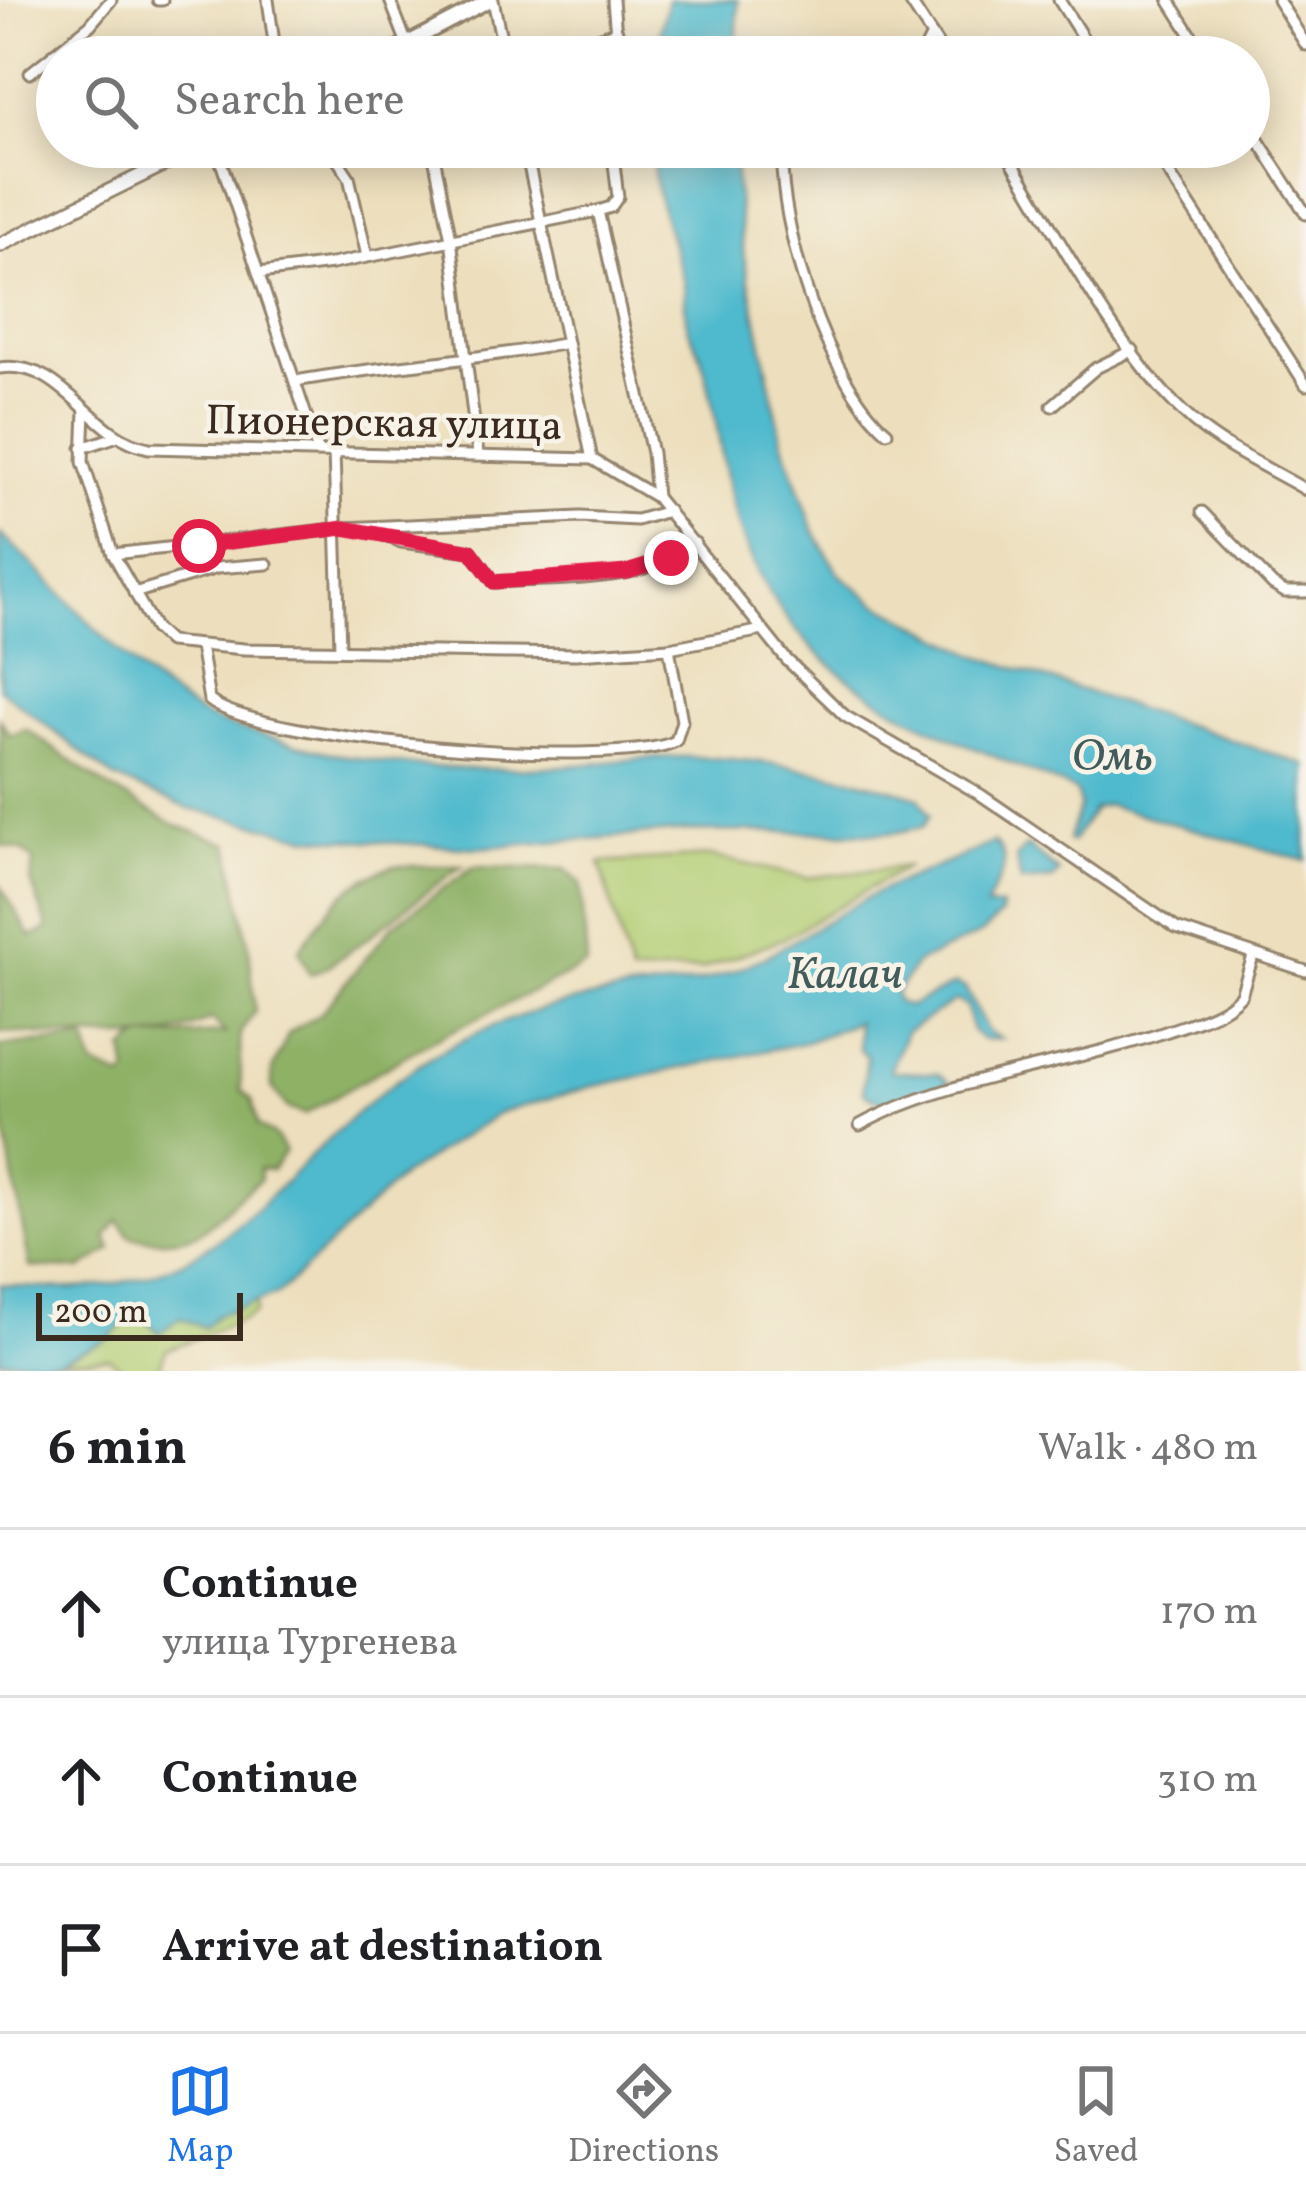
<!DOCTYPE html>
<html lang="en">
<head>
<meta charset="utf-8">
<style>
	body { margin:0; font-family:Vollkorn,serif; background:#f6f6f6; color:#202124 }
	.scale { position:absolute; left:36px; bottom:30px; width:207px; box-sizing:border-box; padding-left:12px; border:6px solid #3b2a1e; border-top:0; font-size:33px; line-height:42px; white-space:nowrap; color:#3b2a1e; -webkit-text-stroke:9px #f7f3e8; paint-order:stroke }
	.stop { position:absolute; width:36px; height:36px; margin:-27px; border:9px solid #e11d48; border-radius:50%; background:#fff }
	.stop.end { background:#e11d48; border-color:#fff; box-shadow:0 3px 12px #0008 }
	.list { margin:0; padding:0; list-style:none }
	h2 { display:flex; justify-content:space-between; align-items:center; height:156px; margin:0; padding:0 48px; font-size:51px }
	h2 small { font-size:39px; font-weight:400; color:#757577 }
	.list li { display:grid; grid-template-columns:78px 1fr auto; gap:36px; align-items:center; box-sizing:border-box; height:168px; padding:0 48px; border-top:3px solid #e0e0e0 }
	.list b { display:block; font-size:45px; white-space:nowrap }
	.list p { margin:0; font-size:39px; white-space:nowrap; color:#757577 }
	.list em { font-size:39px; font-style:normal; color:#757577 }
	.icon { flex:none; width:66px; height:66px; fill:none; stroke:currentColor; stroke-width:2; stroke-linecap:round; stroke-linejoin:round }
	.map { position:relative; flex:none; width:1306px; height:1371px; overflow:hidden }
	.search { position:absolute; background:#fff; box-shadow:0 6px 30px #0003; left:36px; right:36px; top:36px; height:132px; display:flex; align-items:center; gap:30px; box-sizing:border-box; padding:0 42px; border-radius:66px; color:#757577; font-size:45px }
	.sheet { height:660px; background:#fff }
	nav { display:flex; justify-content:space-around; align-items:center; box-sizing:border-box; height:168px; border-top:3px solid #e0e0e0; background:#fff; font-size:33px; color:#757577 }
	nav a { display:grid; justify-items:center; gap:6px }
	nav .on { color:#1a73e8 }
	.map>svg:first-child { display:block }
</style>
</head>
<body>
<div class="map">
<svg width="1306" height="1371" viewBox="0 0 1306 1371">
	<rect width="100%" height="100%" fill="#f7f3e8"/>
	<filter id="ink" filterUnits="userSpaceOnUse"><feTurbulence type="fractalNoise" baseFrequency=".00833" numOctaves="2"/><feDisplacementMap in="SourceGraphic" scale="24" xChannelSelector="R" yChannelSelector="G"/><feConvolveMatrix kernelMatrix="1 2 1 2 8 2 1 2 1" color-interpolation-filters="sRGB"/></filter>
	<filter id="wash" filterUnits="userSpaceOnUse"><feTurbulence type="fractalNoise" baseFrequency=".004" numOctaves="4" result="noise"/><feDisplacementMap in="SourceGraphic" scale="48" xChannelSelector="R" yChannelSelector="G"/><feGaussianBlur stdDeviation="2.7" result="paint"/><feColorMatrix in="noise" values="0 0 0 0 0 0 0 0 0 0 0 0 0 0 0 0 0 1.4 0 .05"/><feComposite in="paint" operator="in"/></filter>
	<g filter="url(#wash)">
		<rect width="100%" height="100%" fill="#eddfbd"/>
		<g fill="#b3ce74" stroke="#777c49" stroke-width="3">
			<polygon points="711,856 807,878 908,866 782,939 703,969 631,975 600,863"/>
			<polygon points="256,1301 256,1312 245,1319 166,1350 158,1371 126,1371 109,1358 57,1361 107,1340 137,1310 169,1324 181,1318 204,1327 219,1314"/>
		</g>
		<g fill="#8eb166" stroke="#646e42" stroke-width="3">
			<path d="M0,719L10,735L26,729L109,788L175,825L229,844L249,948L255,1012L240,1033L241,1090L252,1100L258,1126L275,1136L285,1152L272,1170L259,1169L260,1180C204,1219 213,1250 131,1237L118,1220L106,1237L112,1249L80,1269L30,1267L0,1103V1046L86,1039L93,1066L124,1079L128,1074L124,1050L139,1038L225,1033L211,1019C156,1051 63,1033 0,1032V885L31,937L48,929L31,881L34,861L22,850L0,845Z"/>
			<path d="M394,866H462C429,887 333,970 310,974L299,950C329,909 344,882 394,866Z"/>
			<polygon points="473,867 565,869 581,884 587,965 429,1042 305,1114 287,1108 272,1087 272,1070 289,1033 321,1013 393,925"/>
		</g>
		<g fill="#50bacd" stroke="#467276" stroke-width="3">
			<polygon points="668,0 738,0 736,57 654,57"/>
			<path d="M652,147H732L744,257L782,440L814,531L838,573L876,603L976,655L1306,765V861L1107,805L1094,809L1072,842L1068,840L1080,806L1076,791C940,731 805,696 745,543C720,480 720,417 701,357C698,346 690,336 687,324C683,309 687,294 683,279C670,234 653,194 652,147Z"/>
			<path d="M0,534C66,592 119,665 195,711C217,724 247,731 272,738C361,765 457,773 551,767C593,765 635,757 678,757C756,756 845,774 919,797L930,816L923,827L893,833L687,831L476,848L308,837L188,808L114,778L0,689Z"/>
			<path d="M993,842C1019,863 992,885 986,907H1002L1001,914L982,933L917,963L895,994L898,1003L909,1006L955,984L965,988L988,1032L1002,1039L983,1040L972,1030L966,1006L956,1000L906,1032L890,1071L939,1074L949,1083C921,1095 889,1115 863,1091L867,1056L859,1049L857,1022L807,1042L590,1087L499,1113L403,1175L277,1295L219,1314L205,1327L180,1318L159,1333L137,1311L107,1340L57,1361L0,1360V1284C238,1316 263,1162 430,1058C488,1022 550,1004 617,993C647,988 679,988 707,980C776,961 829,913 893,885C927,870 960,859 993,842Z"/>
			<polygon points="1027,846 1059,872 1053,879 1021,882 1016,858"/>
		</g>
	</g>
	<g filter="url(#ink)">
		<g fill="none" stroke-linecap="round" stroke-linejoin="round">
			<defs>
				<g id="minor">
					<polyline points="158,0 162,0"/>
					<polyline points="268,0 276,57"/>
					<polyline points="390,0 407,44"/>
					<polyline points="493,0 505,57"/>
					<polyline points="613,0 618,57"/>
					<polyline points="909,0 946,57"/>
					<polyline points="1059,0 1095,57"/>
					<polyline points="1169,0 1205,57"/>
					<polyline points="1278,0 1306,45"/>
					<polyline points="544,57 617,31"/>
					<polyline points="921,57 932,35"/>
					<polyline points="30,73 90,25 111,0"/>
					<polyline points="1249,126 1306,214"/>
					<polyline points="216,147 318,451"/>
					<polyline points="329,147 349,177 367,256"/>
					<polyline points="432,147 451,239 478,454"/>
					<polyline points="525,147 592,459"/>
					<polyline points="612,147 618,197 611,207 598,211 652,453 656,497"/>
					<path d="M782,147C778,226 826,380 887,432"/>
					<path d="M1003,147C1055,230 1121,360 1194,422C1227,450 1269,468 1306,490"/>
					<polyline points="1152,147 1306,385"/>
					<polyline points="259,273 332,264 598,211"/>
					<path d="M0,368C64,359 89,437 149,448L592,459L656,497L786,659L845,716L981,795L1176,928L1306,971"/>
					<path d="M296,381C387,364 477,361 567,343"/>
					<polyline points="1052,406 1096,368 1133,350"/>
					<polyline points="85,410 83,462 113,554 155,629 169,642 244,649 576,654 669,648 763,630"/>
					<polyline points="82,448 115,437"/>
					<polyline points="334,451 340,649"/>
					<polyline points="1202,512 1273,585 1285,592 1306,592"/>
					<path d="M375,531L401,542L471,551L494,582C559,578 642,585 695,543"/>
					<polyline points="113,554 344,528 580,517 637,520 668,511"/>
					<polyline points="134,593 217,568 267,564"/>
					<path d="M200,646L209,700C259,742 619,770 676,741L682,721L669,648"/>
					<path d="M860,1125C948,1077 1071,1065 1168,1031C1193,1022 1223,1015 1241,995L1253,956"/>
				</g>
				<g id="major">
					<polyline points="381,57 490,0"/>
					<polyline points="0,245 199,147"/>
				</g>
			</defs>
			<use href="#minor" stroke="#94846e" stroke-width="15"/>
			<use href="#major" stroke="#94846e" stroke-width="18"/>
			<use href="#minor" stroke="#fff" stroke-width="9"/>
			<use href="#major" stroke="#fff" stroke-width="12"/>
		</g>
	</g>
	<g fill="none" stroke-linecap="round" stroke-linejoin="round" filter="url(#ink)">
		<polyline stroke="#e11d48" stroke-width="15" points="199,546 344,528 471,551 494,582 627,572 671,558"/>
	</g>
	<g text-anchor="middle" stroke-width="9" stroke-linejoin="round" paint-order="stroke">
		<g font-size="42" fill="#3b2a1e" stroke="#f7f3e8">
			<text transform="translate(384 421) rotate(1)" y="15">Пионерская улица</text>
		</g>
		<g font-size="45" font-style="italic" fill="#425c5b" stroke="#f7f3e8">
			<text x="1112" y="770">Омь</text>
			<text x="845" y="988">Калач</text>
		</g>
	</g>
</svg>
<div class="scale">200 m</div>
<div class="stop" style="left:199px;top:546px"></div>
<div class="stop end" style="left:671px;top:558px"></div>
<div class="search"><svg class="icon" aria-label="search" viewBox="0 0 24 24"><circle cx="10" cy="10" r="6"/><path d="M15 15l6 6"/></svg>Search here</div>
</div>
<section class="sheet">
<h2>6 min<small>Walk · 480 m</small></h2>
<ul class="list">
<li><svg class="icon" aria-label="ahead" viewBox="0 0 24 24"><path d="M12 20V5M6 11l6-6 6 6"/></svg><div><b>Continue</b><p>улица Тургенева</p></div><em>170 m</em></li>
<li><svg class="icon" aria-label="ahead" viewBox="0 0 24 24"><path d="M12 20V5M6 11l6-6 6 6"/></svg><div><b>Continue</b></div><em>310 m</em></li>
<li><svg class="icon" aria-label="arrive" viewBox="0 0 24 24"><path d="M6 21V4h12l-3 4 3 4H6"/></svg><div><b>Arrive at destination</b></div></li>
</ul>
</section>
<nav>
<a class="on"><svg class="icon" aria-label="map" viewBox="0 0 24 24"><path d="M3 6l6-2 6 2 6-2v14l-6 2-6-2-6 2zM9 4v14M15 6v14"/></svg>Map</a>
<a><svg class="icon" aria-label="directions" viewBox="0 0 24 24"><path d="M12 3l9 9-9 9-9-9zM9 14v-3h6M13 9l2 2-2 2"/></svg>Directions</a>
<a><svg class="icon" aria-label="saved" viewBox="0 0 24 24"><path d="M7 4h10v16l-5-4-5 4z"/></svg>Saved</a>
</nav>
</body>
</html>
